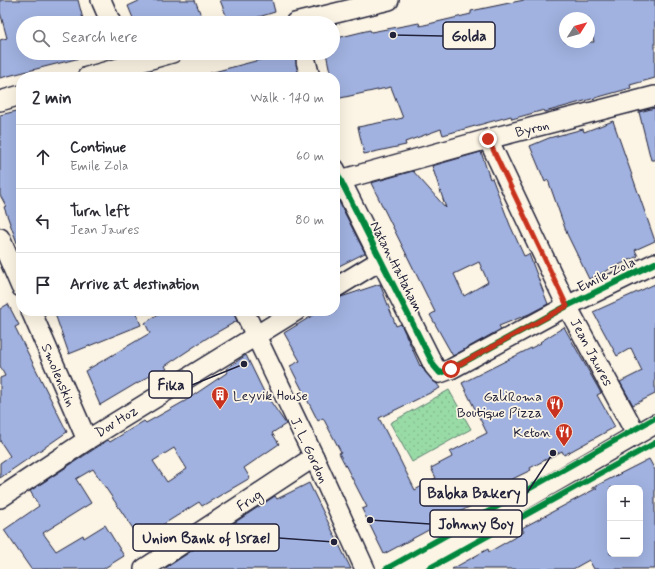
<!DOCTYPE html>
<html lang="en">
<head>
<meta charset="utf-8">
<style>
	body { margin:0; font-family:Mynerve,sans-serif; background:#f7f7f7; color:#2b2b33 }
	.controls { position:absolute; right:12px; bottom:12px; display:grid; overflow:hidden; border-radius:8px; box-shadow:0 4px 16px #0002 }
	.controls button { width:36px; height:36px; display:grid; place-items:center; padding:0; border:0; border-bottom:1px solid #e1e1e2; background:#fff; color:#2b2b33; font:20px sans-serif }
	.compass { position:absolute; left:559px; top:12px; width:36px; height:36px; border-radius:50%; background:#fff; box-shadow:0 4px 16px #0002; rotate:53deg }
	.stop { position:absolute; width:12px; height:12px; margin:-9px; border:3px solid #c8321e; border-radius:50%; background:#fff }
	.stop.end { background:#c8321e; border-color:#fff; box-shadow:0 1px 4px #0008 }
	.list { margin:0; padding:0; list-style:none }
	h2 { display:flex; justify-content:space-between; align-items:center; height:52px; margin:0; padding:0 16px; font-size:17px }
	h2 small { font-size:13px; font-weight:400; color:#7c7c81 }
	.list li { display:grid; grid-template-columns:26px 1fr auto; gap:12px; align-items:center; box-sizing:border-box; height:64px; padding:0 16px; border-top:1px solid #e1e1e2 }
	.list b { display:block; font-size:15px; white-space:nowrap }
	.list p { margin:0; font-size:13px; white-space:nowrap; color:#7c7c81 }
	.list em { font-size:13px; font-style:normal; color:#7c7c81 }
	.icon { flex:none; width:22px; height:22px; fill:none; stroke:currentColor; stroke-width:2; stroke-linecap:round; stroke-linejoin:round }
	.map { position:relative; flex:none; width:655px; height:569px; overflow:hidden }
	.search { position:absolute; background:#fff; box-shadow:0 4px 16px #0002; left:16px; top:16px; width:324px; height:44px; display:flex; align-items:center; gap:10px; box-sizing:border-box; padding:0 14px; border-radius:22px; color:#7c7c81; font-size:15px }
	.panel { position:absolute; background:#fff; box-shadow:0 4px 16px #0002; left:16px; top:72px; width:324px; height:244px; border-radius:16px }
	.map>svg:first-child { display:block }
</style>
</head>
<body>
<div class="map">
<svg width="655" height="569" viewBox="0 0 655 569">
	<defs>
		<pattern id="park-dots" width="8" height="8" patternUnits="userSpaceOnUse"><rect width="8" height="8" fill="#99dba6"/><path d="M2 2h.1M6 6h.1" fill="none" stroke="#84bc90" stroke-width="1.8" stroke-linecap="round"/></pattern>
	</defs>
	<rect width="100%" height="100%" fill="#fcf5e5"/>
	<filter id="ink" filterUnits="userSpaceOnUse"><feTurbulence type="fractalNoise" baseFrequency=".025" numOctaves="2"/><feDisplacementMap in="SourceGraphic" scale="8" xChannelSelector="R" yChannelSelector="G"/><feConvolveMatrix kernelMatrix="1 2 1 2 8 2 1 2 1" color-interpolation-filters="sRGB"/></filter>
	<g filter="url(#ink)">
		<polygon fill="url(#park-dots)" stroke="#5e7e70" points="449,390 471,429 412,462 390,423"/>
		<g fill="#a1b2e0" stroke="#22223b" fill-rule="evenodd">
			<polygon points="0,0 78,0 84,23 23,23 23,53 84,53 84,57 0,78 0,40 7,38 0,12"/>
			<polygon points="141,0 195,0 204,23 135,23 128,6"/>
			<polygon points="220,0 272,0 275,12 252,19 253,23 229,23"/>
			<path d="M524,0H655V78L630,85L631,88L545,112L544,110L512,119L511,116L443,135L441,129L405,142L406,145L364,154L358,127L403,118L391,87L336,99L335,77H331L326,53H333V39L370,30L371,32L419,23L420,26L471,14V11ZM565,18H589L594,42H565Z"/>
			<polygon points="286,53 295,53 299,77 211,77 210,73"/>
			<polygon points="655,108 655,160 651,160 639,112"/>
			<polygon points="21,110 21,250 20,251 4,207 6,206 0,195 0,115"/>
			<polygon points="613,121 655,241 635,250 638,256 589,279 567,234 548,180 545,182 530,146 549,138 583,129 584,132"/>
			<path d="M481,152L490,179L492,178L510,225L524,256L529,254L548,304L529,314L499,326L501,329L453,356L430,315L435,312L371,183L413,171L446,208L432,166ZM479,262L488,282L464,296L454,274Z"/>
			<polygon points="335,194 365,253 335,268"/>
			<polygon points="380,284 396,326 401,324 420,366 421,365 426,373 437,384 440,388 379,418 415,490 436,478 431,468 452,457 450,452 487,433 462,383 541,343 540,342 564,327 601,393 597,395 615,427 564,455 562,451 530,468 531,470 500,485 501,487 470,504 471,506 448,518 449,519 384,554 362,509 367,507 339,453 341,452 323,418 318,421 290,366 300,361 284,333 320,311 335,311 335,299"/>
			<polygon points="655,284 655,394 633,405 620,382 642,371 631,348 617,356 593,312"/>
			<polygon points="8,304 19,325 15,327 67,432 0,478 0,463 10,456 0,441 0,378 5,376 0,366 0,309"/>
			<polygon points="54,311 135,311 141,325 69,354"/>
			<polygon points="163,311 233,311 237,321 207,338 165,366 167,369 152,377 151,375 137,384 137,383 100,405 85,371 150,333 145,323"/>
			<path d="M246,355L264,392L286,424L272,433L279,444L244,468L250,478L202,506L199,502L140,539L93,469L76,479L91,503L43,533L56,551L83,535L84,538L105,525L124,556L103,569H31L4,530L39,506L30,491L108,440L110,442L144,421L146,423L185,401L228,372L226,369ZM174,448L187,469L167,482L153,461Z"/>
			<path d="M649,459L655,470V569H594L589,560L573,569H452L488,549L489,552L524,532L522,528L597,488H592ZM610,488H640V554H610Z"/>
			<polygon points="309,483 351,569 164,569 275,496 277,499"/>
		</g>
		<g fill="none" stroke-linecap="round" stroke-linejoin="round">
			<defs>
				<g id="minor">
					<polyline points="101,0 111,23"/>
					<polyline points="295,23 389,0"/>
					<polyline points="306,61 310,77"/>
					<polyline points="87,77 172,53"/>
					<polyline points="0,101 21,95"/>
					<polyline points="488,139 567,306 636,434"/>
					<polyline points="335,169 434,366 440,373 451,369 567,306 655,263"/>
					<polyline points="340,180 488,139 655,96"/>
					<polyline points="0,238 21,287"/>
					<polyline points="335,288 381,260"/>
					<polyline points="31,311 87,440"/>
					<polyline points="244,311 314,457 365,569"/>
					<polyline points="0,498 87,440 296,311"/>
					<polyline points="144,569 314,457"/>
					<polyline points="405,569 655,424"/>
				</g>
			</defs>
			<use href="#minor" stroke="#22223b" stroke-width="22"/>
			<use href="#minor" stroke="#fcf5e5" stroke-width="19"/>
			<defs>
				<g id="cycleway">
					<polyline points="335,169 434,366 440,373 451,369 567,306 655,263"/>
					<polyline points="386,569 655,418"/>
					<polyline points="428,569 655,443"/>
				</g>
			</defs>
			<use href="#cycleway" stroke="#fcf5e5" stroke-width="8"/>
			<use href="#cycleway" stroke="#00873e" stroke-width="6"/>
		</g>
	</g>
	<g fill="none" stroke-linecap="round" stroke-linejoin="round" filter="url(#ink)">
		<polyline stroke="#c8321e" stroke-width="5" points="451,369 567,306 488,139"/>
	</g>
	<defs>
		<symbol id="building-pin" viewBox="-11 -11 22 30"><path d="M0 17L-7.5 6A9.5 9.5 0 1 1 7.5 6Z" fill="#c8321e" stroke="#fcf5e5"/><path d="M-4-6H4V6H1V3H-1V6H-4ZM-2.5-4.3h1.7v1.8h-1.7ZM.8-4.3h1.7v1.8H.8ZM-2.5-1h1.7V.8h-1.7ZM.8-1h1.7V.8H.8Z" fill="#fff"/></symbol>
		<symbol id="restaurant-pin" viewBox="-11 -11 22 30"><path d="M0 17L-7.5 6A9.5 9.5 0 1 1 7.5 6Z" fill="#c8321e" stroke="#fcf5e5"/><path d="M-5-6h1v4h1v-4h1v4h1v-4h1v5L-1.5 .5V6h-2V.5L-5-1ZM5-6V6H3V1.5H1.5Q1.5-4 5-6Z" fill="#fff"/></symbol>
	</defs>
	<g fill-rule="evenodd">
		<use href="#building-pin" x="210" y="385" width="20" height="27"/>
		<use href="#restaurant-pin" x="545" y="394" width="20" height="27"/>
		<use href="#restaurant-pin" x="554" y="422" width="20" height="27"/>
	</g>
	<g text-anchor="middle" stroke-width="3.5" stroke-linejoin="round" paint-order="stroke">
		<g font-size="14" fill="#22223b" stroke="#fcf5e5">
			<text transform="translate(532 128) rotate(-14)" y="5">Byron</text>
			<text transform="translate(397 266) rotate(63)" y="5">Natan HaHaham</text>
			<text transform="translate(606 274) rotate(-26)" y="5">Emile Zola</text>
			<text transform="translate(592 352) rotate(62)" y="5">Jean Jaures</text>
			<text transform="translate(59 375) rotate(67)" y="5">Smolenskin</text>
			<text transform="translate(116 421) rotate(-32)" y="5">Dov Hoz</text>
			<text transform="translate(310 450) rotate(65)" y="5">J. L. Gordon</text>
			<text transform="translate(249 500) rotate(-33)" y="5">Frug</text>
		</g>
		<g font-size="14" fill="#22223b" stroke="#fcf5e5" text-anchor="end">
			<text x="233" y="400" text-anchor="start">Leyvik House</text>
			<text x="542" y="401">GaliRoma<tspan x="542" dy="16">Boutique Pizza</tspan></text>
			<text x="551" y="437">Keton</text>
		</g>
	</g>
	<path fill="none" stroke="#22223b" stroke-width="1.5" d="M393 35L443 36M244 364L192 385M553 453L527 493M370 520L430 524M334 542L279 538"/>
	<g fill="#22223b" stroke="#fcf5e5" stroke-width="1.5">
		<circle cx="393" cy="35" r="4"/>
		<circle cx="244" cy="364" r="4"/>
		<circle cx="553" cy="453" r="4"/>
		<circle cx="370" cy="520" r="4"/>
		<circle cx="334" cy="542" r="4"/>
	</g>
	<g fill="#fcf5e5" stroke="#22223b" stroke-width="1.5">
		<rect x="443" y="22" width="52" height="27" rx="4"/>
		<rect x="149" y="371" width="43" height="27" rx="4"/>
		<rect x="420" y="479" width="107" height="27" rx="4"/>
		<rect x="430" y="510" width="92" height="27" rx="4"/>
		<rect x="133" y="524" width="146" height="27" rx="4"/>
	</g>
	<g font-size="15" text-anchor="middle" font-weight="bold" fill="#22223b">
		<text x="469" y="41">Golda</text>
		<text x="171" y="390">Fika</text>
		<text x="474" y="498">Babka Bakery</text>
		<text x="476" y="529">Johnny Boy</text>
		<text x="206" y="543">Union Bank of Israel</text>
	</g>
</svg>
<div class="controls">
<button>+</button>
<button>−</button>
</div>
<svg class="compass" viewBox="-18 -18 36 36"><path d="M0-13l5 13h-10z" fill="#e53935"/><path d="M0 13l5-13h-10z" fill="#7c7c81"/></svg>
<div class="stop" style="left:451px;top:369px"></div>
<div class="stop end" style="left:488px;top:139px"></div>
<div class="search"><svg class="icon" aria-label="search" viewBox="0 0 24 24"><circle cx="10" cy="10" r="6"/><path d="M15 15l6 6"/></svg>Search here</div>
<section class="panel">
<h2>2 min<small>Walk · 140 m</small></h2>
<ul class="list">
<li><svg class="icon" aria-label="ahead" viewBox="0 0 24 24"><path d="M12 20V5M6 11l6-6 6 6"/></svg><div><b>Continue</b><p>Emile Zola</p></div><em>60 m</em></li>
<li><svg class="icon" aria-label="left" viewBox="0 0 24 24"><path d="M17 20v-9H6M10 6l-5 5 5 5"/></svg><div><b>Turn left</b><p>Jean Jaures</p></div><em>80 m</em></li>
<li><svg class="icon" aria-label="arrive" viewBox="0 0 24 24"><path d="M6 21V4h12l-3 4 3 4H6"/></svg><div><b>Arrive at destination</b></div></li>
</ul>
</section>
</div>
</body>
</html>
